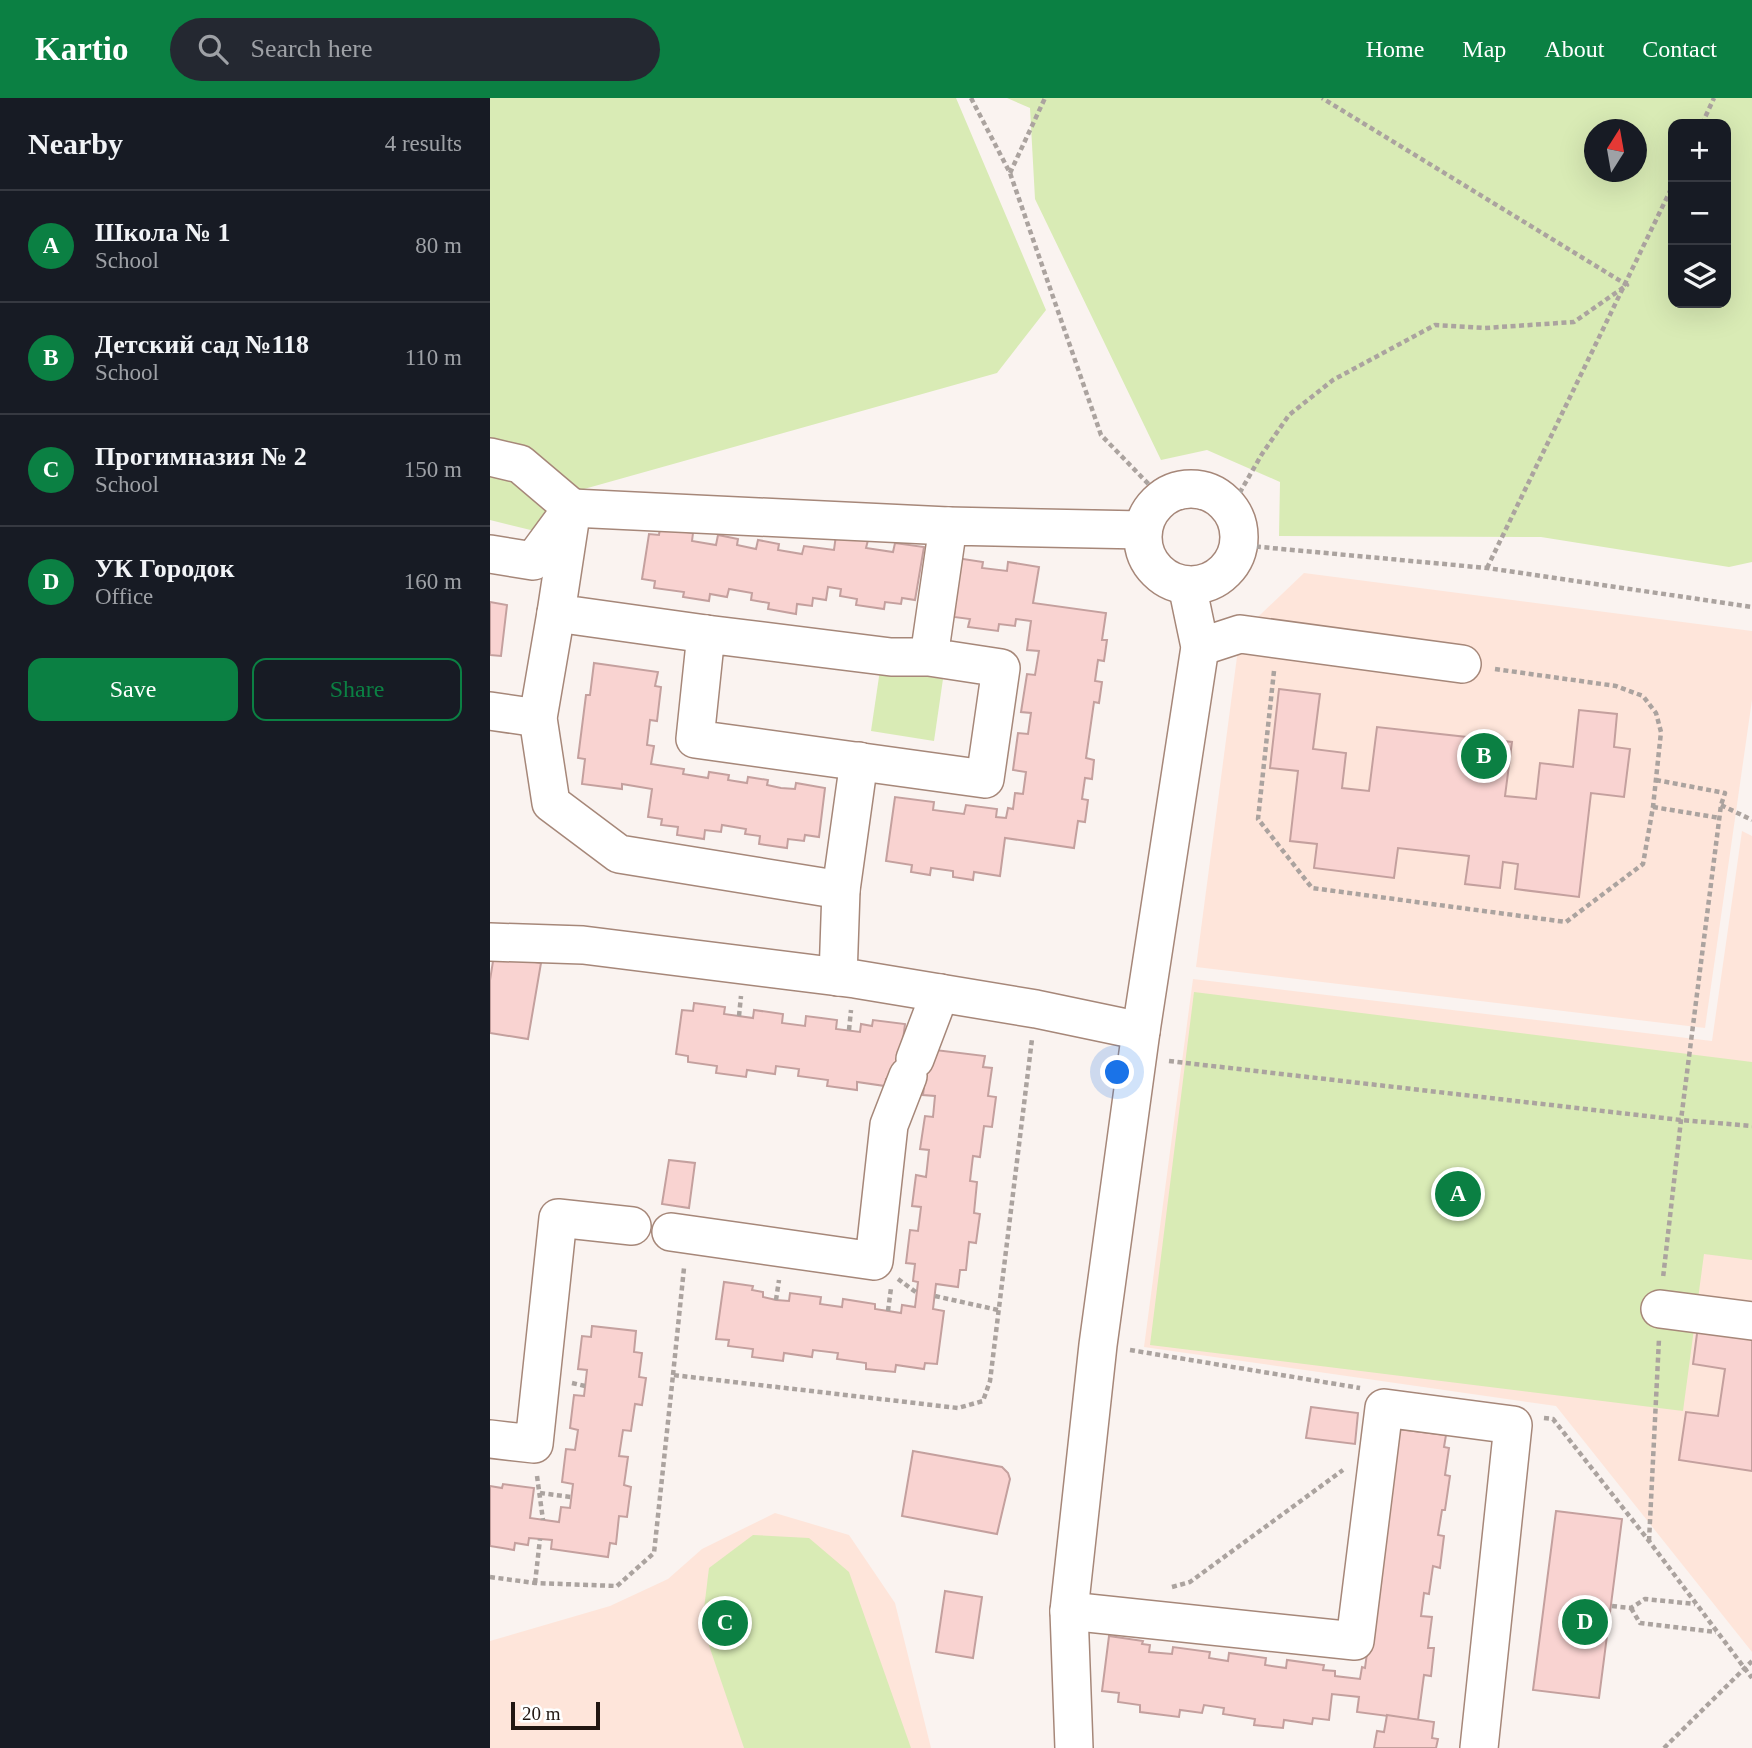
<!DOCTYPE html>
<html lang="en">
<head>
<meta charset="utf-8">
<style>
	body { margin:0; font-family:"Times New Roman",serif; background:#242831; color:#f1f3f6 }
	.controls { position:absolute; right:21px; top:21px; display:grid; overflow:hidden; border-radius:14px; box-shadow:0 7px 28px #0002 }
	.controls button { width:63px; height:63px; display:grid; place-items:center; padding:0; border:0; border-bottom:2px solid #363941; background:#171b24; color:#f1f3f6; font:35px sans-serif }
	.compass { position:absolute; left:1094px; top:21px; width:63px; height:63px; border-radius:50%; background:#171b24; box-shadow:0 7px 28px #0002; rotate:11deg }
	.scale { position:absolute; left:21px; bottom:18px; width:89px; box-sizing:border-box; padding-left:7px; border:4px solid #211611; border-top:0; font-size:19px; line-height:24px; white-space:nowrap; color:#211611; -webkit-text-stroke:5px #fff; paint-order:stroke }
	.you { position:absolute; left:628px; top:975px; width:24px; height:24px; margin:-18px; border:5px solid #fff; border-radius:50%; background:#1a73e8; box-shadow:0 0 0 10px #1a73e833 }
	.badge { display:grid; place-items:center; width:46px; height:46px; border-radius:50%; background:#0b8043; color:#fff; font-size:23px; font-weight:700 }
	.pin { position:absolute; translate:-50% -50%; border:4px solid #fff; box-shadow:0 2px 7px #0006 }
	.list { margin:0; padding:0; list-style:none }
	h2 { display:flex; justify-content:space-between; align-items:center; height:91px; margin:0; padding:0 28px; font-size:30px }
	h2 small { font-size:23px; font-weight:400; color:#9ea1a6 }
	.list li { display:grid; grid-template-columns:46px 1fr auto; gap:21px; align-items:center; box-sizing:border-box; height:112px; padding:0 28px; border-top:2px solid #363941 }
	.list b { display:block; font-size:26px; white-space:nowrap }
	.list p { margin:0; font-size:23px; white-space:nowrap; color:#9ea1a6 }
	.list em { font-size:23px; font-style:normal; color:#9ea1a6 }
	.actions { display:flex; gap:14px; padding:21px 28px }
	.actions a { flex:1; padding:16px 0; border:2px solid #0b8043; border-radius:14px; text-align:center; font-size:24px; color:#0b8043 }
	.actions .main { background:#0b8043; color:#fff }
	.icon { flex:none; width:38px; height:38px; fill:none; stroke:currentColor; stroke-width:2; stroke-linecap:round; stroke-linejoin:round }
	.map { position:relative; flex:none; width:1262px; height:1650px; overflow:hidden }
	header { display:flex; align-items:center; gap:42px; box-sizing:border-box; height:98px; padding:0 35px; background:#0b8043; color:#fff }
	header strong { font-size:33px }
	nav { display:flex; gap:38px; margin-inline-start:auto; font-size:24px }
	.search { width:490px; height:63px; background:#242831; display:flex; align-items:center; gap:18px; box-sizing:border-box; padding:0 24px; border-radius:38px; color:#9ea1a6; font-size:26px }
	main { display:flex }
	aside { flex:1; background:#171b24 }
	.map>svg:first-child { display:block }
</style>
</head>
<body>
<header>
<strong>Kartio</strong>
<div class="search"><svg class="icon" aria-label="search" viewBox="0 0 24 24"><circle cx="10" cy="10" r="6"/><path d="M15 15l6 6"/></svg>Search here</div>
<nav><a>Home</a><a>Map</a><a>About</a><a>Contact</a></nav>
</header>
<main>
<aside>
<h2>Nearby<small>4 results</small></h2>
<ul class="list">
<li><span class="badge">A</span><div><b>Школа № 1</b><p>School</p></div><em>80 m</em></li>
<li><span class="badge">B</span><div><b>Детский сад №118</b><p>School</p></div><em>110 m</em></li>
<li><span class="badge">C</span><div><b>Прогимназия № 2</b><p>School</p></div><em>150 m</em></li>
<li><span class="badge">D</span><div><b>УК Городок</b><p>Office</p></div><em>160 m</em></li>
</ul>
<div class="actions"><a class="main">Save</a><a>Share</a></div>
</aside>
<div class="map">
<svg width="1262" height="1650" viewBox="0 0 1262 1650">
	<rect width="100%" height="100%" fill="#faf3f0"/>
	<g fill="#fee5da">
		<polygon points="814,475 1262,533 1262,602 1215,930 706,869 750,536"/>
		<polygon points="1252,733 1262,738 1262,1554 1066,1308 654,1249 703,881 1222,943"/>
		<polygon points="285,1415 359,1437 405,1505 441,1650 0,1650 0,1543 120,1508 178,1481 212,1451"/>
	</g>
	<g fill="#d9ebb5" fill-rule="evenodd">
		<polygon points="0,0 466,0 556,212 507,275 62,400 53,435 0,422"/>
		<path d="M517,0H1262V464L1239,469L1051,439L789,438L790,384L717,352L671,362L545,101L540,10ZM1183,26H1236V205H1183ZM1104,32H1146V74H1104Z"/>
		<polygon points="390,572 453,581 444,643 381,633"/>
		<polygon points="704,894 1262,964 1262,1162 1214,1156 1193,1313 660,1247"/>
		<polygon points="263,1437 319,1440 359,1474 421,1650 254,1650 212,1527 219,1470"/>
	</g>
	<g fill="#f9d3d1" stroke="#c4a09e" stroke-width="2">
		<polygon points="170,430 203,435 202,443 226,447 228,437 248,441 247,447 266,451 268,442 289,446 288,452 312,456 314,448 344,452 346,437 378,442 376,450 403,454 405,445 434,449 425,502 412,500 411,506 395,504 394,511 366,507 367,501 350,498 351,491 338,489 336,502 323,500 322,508 307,506 306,516 278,511 279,505 261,502 262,495 239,491 237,499 220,496 219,503 193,499 194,494 164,490 165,483 152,481 159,436 169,437"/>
		<polygon points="460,459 493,464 492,470 517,473 518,464 549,469 543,505 616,515 612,542 617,542 614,563 608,562 605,583 612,584 609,605 604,604 596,660 604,662 602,681 595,680 592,701 598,702 595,724 588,723 584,750 515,740 510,778 484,774 483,782 463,779 463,773 441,770 440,777 421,774 422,767 396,763 405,699 444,704 443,712 474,716 476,707 507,711 506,719 516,720 518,710 523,711 525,695 533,696 536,674 523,672 528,635 538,636 541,615 531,614 537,576 545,577 549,553 537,552 541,523 526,521 525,528 509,526 508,533 478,529 480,521 464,519 465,510 453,509"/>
		<polygon points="0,504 17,507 11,558 0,557"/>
		<polygon points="104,565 168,574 165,588 171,589 167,623 160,622 157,647 164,648 161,666 194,671 193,676 218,680 219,674 239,677 238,682 257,685 258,679 278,682 277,687 291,690 305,691 306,685 335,690 329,739 315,737 314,743 298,741 297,750 269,746 270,738 255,736 256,731 232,727 231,734 215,732 214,741 187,737 188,729 171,727 172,721 158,719 162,691 132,686 132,691 92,686 95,661 88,660 96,597 100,597"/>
		<polygon points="789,591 830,596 823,651 856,655 852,690 879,693 887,629 1022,644 1015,698 1046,701 1050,665 1083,669 1089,612 1127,616 1124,649 1140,651 1134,699 1101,695 1089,799 1025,791 1028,766 1013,764 1010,790 975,786 979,758 908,750 904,780 824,770 827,746 800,743 808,673 780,670"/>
		<polygon points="4,857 51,865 38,941 0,935 0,882"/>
		<polygon points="204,905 235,909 234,916 263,920 264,912 293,916 292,925 315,928 316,918 347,922 346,931 370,934 371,926 382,928 383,922 415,926 411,958 437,951 495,958 493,969 502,970 498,998 506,999 502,1029 494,1028 490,1059 483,1058 480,1083 487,1084 484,1115 490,1116 486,1145 479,1144 476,1172 470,1172 468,1189 446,1186 443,1211 454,1213 447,1266 435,1265 434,1271 406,1267 405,1274 376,1271 376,1265 347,1261 348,1255 323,1252 322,1259 294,1255 293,1263 262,1259 263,1251 238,1248 239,1242 226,1241 234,1184 263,1188 262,1192 273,1194 273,1199 286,1202 299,1203 300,1195 331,1199 330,1206 352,1209 353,1201 385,1206 385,1211 411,1215 412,1207 425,1209 428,1184 423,1183 425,1166 416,1165 420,1132 428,1133 431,1109 422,1108 426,1077 436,1079 439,1052 430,1051 435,1018 443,1019 445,998 433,997 435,980 409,982 396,981 395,988 367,984 367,992 337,988 338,982 308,978 309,971 286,968 285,976 257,972 256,979 226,975 227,968 198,964 198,958 186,956 192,912 203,913"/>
		<polygon points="179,1062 205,1065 199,1110 172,1106"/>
		<polygon points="1210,1213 1262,1221 1262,1373 1189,1362 1196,1314 1228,1318 1235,1271 1203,1266"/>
		<polygon points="102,1228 146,1233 144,1254 152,1255 149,1279 156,1280 152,1307 145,1306 141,1333 133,1332 129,1358 138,1359 134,1387 141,1389 137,1419 129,1418 126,1446 120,1445 118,1459 61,1451 62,1442 39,1440 38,1447 25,1445 24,1452 0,1448 0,1388 12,1390 13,1386 44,1390 40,1420 69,1424 71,1409 80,1410 83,1386 72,1384 76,1351 85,1352 88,1332 80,1330 84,1297 94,1298 97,1272 88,1271 92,1238 101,1239"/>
		<polygon points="821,1309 868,1315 865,1346 816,1340"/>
		<polygon points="907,1331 956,1337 954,1349 959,1350 955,1377 960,1378 955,1412 952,1412 948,1437 954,1438 950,1470 943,1468 939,1496 934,1495 931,1518 942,1519 938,1550 944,1550 941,1578 934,1577 928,1622 867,1614 869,1599 842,1596 839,1622 823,1620 822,1626 794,1622 793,1630 764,1627 765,1621 733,1616 734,1610 714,1607 712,1615 690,1612 689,1619 650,1614 650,1607 628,1604 629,1595 612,1593 619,1538 653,1543 652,1546 660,1547 659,1554 682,1556 683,1549 720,1554 719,1560 738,1563 739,1555 776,1560 775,1567 796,1570 797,1562 834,1567 833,1572 845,1573 845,1578 870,1581 872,1569 875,1570"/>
		<polygon points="423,1353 512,1369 518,1375 520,1381 507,1436 412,1418"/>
		<polygon points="1066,1413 1132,1421 1109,1600 1043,1592"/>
		<polygon points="455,1493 492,1499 483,1560 446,1554"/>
		<polygon points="897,1617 944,1624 942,1640 948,1641 946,1650 884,1650 887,1633 894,1634"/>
	</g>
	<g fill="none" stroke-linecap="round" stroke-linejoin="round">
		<defs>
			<g id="minor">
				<polyline points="0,359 30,366 82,410 66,515 216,536"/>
				<circle cx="701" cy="439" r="48"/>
				<polyline points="0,456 43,463 82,410 458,428"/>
				<polyline points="66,515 48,620 61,705 129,756 351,792"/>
				<polyline points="710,549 750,536 972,566"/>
				<polyline points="439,559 511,570 495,681 205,641 216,536 401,559 439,559 458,428 653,432"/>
				<polyline points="0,613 48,620"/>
				<polyline points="0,844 93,847 365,881 546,911 651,933"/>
				<polyline points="348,879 351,792 369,663"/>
				<polyline points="425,961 450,895"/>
				<polyline points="181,1134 384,1163 399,1027 418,978"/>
				<polyline points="1170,1211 1262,1223"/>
				<polyline points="0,1341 44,1346 68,1120 142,1128"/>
				<polyline points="579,1513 865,1543 894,1310 1023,1327 989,1650"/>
				<polyline points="584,1650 579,1513 608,1247 651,933 710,549 697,487"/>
			</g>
		</defs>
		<use href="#minor" stroke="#a68779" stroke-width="40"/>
		<g stroke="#aba39f" stroke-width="4.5" stroke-dasharray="5 3.5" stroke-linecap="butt">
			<polyline points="481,0 520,75 611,337 672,400"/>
			<polyline points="1212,26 1224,0"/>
			<polyline points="520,75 555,0"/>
			<polyline points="737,406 749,396 772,356 799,317 843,282 945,227 995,230 1084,224 1137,187 832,0"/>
			<polyline points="749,447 997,470 1262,509"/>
			<polyline points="997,470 1183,87"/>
			<polyline points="784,573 768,721 822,790 1076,824 1153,766 1163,709 1171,634 1166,615 1153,598 1126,588 1005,571"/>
			<polyline points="1166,682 1235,695 1231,707 1191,1022 1173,1180"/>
			<polyline points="1231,707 1262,722"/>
			<polyline points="1163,709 1230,720"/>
			<polyline points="249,918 251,898"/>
			<polyline points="359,932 361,912"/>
			<polyline points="679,963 1191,1022 1262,1028"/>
			<polyline points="408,1181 427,1195"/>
			<polyline points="445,1198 508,1212"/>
			<polyline points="286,1202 289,1182"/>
			<polyline points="398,1213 401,1190"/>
			<polyline points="640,1252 870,1290"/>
			<polyline points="183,1277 194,1170"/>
			<polyline points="82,1285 95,1288"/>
			<polyline points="1054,1320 1063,1321 1159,1443 1262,1580"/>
			<polyline points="47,1378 53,1422"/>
			<polyline points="50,1395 81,1399"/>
			<polyline points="1159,1443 1169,1241"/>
			<polyline points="0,1479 45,1485 127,1488 164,1455 183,1277 468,1310 493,1303 500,1283 542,941"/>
			<polyline points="45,1485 50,1441"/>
			<polyline points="682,1489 700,1484 853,1372"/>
			<polyline points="1122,1508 1141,1510 1155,1501 1205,1506"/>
			<polyline points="1141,1510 1150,1525 1226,1534"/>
			<polyline points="1174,1650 1262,1563"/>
		</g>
		<use href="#minor" stroke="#fff" stroke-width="37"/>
	</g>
</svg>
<div class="controls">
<button>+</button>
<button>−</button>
<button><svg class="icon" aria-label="layers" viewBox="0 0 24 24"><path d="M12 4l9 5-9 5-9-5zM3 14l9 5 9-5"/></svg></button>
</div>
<svg class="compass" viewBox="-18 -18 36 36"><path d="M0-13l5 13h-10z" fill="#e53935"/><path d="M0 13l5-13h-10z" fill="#9ea1a6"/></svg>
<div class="scale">20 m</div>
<div class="you"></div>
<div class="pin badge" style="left:968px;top:1096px">A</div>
<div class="pin badge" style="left:994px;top:658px">B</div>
<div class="pin badge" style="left:235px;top:1525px">C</div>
<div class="pin badge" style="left:1095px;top:1524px">D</div>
</div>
</main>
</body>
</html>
